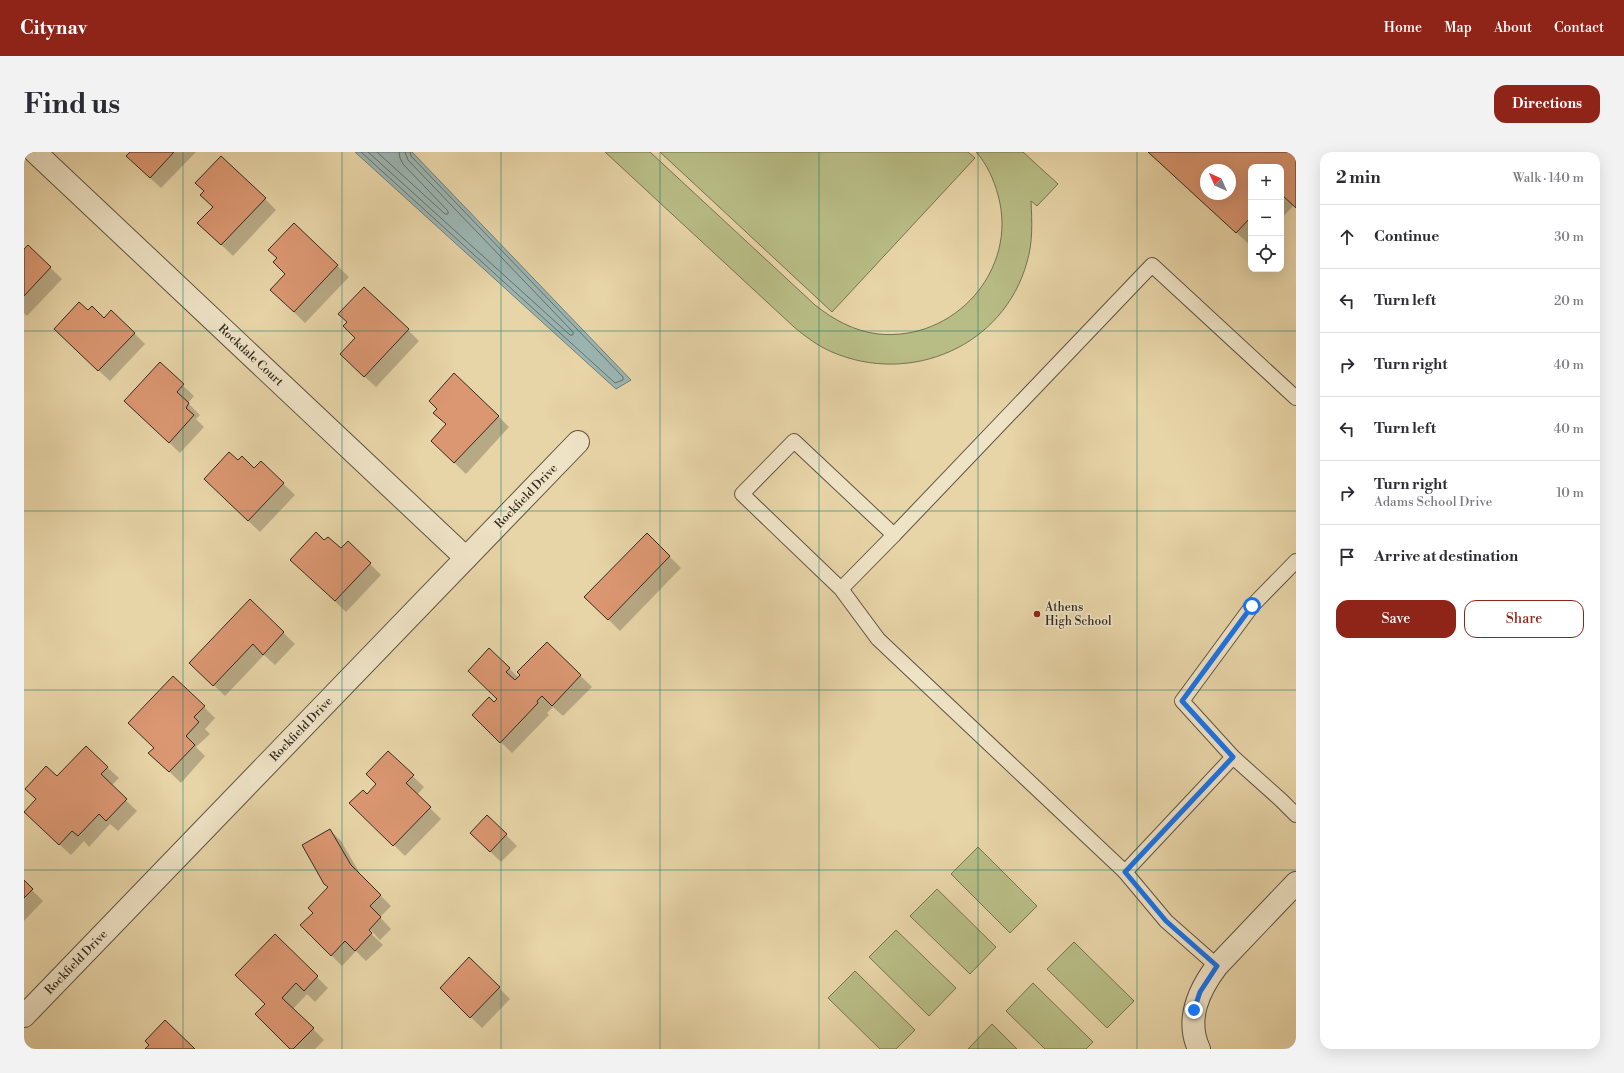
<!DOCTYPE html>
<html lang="en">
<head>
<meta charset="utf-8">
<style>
	body { margin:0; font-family:"Libre Bodoni",serif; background:#f2f2f3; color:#2b2b33 }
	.controls { position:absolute; right:12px; top:12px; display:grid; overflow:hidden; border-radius:8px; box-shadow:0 4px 16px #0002 }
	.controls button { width:36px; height:36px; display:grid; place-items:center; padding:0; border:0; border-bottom:1px solid #e1e1e2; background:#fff; color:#2b2b33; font:20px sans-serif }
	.compass { position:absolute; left:1176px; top:12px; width:36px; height:36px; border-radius:50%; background:#fff; box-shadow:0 4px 16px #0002; rotate:315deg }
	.stop { position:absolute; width:12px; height:12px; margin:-9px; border:3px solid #1a73e8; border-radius:50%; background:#fff }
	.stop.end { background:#1a73e8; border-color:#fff; box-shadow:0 1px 4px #0008 }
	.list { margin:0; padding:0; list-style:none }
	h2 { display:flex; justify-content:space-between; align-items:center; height:52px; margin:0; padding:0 16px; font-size:17px }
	h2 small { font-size:13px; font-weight:400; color:#7c7c81 }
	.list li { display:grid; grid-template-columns:26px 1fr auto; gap:12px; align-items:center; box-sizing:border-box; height:64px; padding:0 16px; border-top:1px solid #e1e1e2 }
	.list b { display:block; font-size:15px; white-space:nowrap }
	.list p { margin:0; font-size:13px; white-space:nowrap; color:#7c7c81 }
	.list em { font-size:13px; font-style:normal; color:#7c7c81 }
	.actions { display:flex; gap:8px; padding:12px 16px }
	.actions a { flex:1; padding:9px 0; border:1px solid #8f2418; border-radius:12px; text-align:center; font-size:14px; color:#8f2418 }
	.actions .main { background:#8f2418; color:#fff }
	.icon { flex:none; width:22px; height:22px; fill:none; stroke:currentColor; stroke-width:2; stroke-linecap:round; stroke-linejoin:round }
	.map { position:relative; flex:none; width:1272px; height:897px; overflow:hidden; border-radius:12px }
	header { display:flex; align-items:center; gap:24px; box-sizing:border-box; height:56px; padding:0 20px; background:#8f2418; color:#fff }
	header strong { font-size:19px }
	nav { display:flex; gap:22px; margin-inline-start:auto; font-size:14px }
	.intro { display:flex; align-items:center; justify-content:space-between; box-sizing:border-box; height:96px; padding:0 24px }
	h1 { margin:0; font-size:28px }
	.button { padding:10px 18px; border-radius:12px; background:#8f2418; color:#fff; font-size:14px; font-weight:700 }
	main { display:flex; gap:24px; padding:0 24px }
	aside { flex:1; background:#fff; border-radius:12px; box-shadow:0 4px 16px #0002 }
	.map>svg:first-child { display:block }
</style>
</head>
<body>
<header>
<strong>Citynav</strong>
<nav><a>Home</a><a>Map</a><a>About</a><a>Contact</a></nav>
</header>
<div class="intro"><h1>Find us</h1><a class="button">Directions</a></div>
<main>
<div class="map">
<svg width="1272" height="897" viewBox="0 0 1272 897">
	<rect width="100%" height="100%" fill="#e7d4a7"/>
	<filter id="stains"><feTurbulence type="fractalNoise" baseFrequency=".005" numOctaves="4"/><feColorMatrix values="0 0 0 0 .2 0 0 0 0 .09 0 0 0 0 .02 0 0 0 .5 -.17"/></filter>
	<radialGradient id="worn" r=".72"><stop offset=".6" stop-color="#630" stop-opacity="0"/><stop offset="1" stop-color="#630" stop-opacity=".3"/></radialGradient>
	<g fill="#b8bc85" stroke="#767353">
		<path d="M581,0H626L791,153C810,168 830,179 854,182C930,190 995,118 974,43C970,28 963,12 952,0H999L1034,32L1013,54L1007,49C1008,70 1009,90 1003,110C980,194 887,234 808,200C794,194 782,185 770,175Z"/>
		<polygon points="636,0 944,0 951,6 808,160"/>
		<polygon points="954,695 1013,754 986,781 927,722"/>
		<polygon points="913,737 972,795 946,822 886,764"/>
		<polygon points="872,778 932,836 905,864 845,805"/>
		<polygon points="1050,790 1110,849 1083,876 1023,817"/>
		<polygon points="831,819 891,878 872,897 856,897 804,846"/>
		<polygon points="1009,831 1069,890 1062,897 1021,897 982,859"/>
		<polygon points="968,872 993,897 944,897"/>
	</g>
	<polygon fill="#9bb5b2" stroke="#717d78" points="331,0 388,0 607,228 592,237"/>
	<g fill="#0003" fill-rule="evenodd">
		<polygon points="107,0 172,0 137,36 114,15"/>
		<path d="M1124,0H1272V55L1270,53L1257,67V15H1227V94ZM1182,18H1206V42H1182Z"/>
		<polygon points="241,47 252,58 209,104 186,82 190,55"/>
		<polygon points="270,72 325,125 281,171 247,138 262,122 254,106"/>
		<polygon points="4,94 38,127 3,164 0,161 0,98"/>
		<polygon points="64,159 110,181 121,192 86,229 42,188"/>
		<polygon points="384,178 395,189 352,235 328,213"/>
		<polygon points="136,212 170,244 164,251 176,263 172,267 180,275 156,301 113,260"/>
		<polygon points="414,257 474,264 485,275 442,322 419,300 423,273"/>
		<polygon points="214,310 230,317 237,310 271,343 236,380 192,338"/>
		<polygon points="623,382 657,416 596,479 562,445"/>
		<polygon points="300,390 317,397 324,390 357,423 322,460 279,419"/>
		<polygon points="226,448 271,492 251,513 240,503 201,544 178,522"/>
		<polygon points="523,491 568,535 539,564 529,555 523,561 525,563 488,601 449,563 470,551 474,547 465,497 495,526"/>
		<polygon points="180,555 191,566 181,577 186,582 172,595 181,604 157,631 126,601"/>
		<polygon points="364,600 400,635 393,643 417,667 381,704 327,651 343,643 354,632"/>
		<polygon points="83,615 95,626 87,634 113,659 94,679 86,672 65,695 60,689 47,703 12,671 33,626"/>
		<polygon points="463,664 493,694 477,710 447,681"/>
		<polygon points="306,678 317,689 338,725 367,754 356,765 367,777 356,788 342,773 340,775 359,793 342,809 332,799 318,814 277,773 290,761 305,735"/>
		<polygon points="0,730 19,749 0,769"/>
		<polygon points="251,784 304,836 291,850 283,842 269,857 300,888 291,897 267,897 242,852"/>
		<polygon points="445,806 486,847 458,876 417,836"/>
	</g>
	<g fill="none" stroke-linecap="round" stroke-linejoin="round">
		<g stroke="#67706a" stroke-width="1">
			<polyline points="337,0 591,231 599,228 599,225 387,4 386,0"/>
			<polyline points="344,0 546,183 549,183 549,180 384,8 381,0"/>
			<polyline points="353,0 421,62 424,62 424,59 379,12 376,6 375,0"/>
		</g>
	</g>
	<g fill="#db9772" stroke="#332a21" fill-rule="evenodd">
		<polygon points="106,0 150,0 126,26 102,4"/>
		<path d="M1124,0H1272V56L1257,42V15H1227V65L1212,81ZM1182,18H1206V42H1182Z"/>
		<polygon points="197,4 242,46 197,93 173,71 189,55 176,43 180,39 171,31"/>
		<polygon points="270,71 314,113 270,160 246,138 261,122 249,110 253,106 244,98"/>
		<polygon points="4,93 27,115 0,144 0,97"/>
		<polygon points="340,135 385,177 340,225 316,202 331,186 319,174 323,170 314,162"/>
		<polygon points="55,150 64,158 68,154 80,166 87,158 111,181 74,219 30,177"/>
		<polygon points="136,210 160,232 153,240 165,251 162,256 170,263 145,291 100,249"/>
		<polygon points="430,221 475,264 430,311 407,289 422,272 409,261 413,257 405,249"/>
		<polygon points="205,300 214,308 218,304 230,316 237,309 260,331 224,369 180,327"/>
		<polygon points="292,380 300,388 304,385 317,396 324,389 347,411 311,449 266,408"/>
		<polygon points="623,381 646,404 584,468 560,445"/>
		<polygon points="226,447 260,480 239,503 229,492 189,534 165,511"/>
		<polygon points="523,490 557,523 528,554 518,544 513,549 514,551 476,591 448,563 465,545 470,550 473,547 444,519 465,496 486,516 482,520 491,528 496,523 493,520"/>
		<polygon points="149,524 181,554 170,565 175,570 162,584 171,593 145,620 124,601 130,596 104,571"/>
		<polygon points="62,594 84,615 77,622 103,647 82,669 75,662 54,684 48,679 35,693 0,660 12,647 1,637 22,614 33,624"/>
		<polygon points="364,599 390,623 382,631 407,655 369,694 325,651 339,638 343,642 352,632 342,622"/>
		<polygon points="463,663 483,682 466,700 446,681"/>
		<polygon points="306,677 327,713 357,743 346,754 357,765 345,778 348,781 331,799 321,789 307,804 276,773 289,761 284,756 304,735 300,732 278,693"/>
		<polygon points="0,728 9,737 0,746"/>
		<polygon points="251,782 294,824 280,839 272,831 258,846 290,876 269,897 266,897 231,862 241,852 211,823"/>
		<polygon points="445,805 476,835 446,866 416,836"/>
		<polygon points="141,868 171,897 121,897 125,893 121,889"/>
	</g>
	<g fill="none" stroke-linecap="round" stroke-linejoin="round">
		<defs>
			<g id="service">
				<polyline points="870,383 1128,113 1272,246"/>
				<polyline points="1272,409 1228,454 1158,549 1209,605 1257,648 1272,663"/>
				<polyline points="817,437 870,383 770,289 718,342 817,437 854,487 1101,720 1209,605"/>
				<polyline points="1101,720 1142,769 1193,814"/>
			</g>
			<g id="minor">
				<polyline points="11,0 442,406"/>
				<polyline points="0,864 554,290"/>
				<path d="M1175,897C1161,867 1175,838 1193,814L1272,731"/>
			</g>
		</defs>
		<use href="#service" stroke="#605442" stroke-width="16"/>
		<use href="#minor" stroke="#605442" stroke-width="24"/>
		<use href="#service" stroke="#efe3c6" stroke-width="14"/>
		<use href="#minor" stroke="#efe3c6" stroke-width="22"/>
	</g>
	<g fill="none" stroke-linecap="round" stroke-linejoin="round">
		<polyline stroke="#1a73e8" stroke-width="5" points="1170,858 1176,840 1193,814 1142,769 1101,720 1209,605 1158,549 1228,454"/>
	</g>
	<path fill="none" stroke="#0f766e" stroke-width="1" stroke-opacity="0.55" d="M159,0V897M318,0V897M477,0V897M636,0V897M795,0V897M954,0V897M1113,0V897M0,179H1272M0,359H1272M0,538H1272M0,718H1272"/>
	<circle fill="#8f2418" stroke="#efe3c6" stroke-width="1.5" cx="1013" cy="462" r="4"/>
	<g text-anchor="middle" stroke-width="3.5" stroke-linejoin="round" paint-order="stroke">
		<g font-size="12" fill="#332a21" stroke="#efe3c6">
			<text transform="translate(227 203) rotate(43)" y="4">Rockdale Court</text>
			<text transform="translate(502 344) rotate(-46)" y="4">Rockfield Drive</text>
			<text transform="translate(277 577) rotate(-46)" y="4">Rockfield Drive</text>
			<text transform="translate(52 810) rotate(-46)" y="4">Rockfield Drive</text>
		</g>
		<g font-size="12" fill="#332a21" stroke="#efe3c6" text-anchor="start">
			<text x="1021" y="459">Athens<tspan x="1021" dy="14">High School</tspan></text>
		</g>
	</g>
	<rect width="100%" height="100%" filter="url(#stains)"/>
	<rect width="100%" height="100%" fill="url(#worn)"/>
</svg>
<div class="controls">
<button>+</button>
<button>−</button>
<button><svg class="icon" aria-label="locate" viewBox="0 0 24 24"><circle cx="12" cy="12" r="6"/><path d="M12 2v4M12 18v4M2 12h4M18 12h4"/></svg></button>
</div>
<svg class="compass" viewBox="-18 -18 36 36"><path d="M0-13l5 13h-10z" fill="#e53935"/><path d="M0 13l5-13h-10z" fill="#7c7c81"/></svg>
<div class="stop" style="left:1228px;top:454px"></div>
<div class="stop end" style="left:1170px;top:858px"></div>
</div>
<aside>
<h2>2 min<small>Walk · 140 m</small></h2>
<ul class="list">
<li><svg class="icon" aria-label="ahead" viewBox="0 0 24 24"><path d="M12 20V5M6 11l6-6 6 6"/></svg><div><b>Continue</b></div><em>30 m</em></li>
<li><svg class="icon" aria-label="left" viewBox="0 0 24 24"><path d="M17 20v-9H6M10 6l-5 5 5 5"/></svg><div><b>Turn left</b></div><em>20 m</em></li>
<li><svg class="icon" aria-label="right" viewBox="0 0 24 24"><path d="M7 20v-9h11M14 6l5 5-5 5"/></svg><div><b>Turn right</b></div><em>40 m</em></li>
<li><svg class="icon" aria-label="left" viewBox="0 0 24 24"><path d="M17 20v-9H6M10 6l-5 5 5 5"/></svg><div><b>Turn left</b></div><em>40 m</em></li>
<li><svg class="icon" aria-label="right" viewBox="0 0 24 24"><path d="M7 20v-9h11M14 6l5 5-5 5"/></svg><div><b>Turn right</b><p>Adams School Drive</p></div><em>10 m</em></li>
<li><svg class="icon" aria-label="arrive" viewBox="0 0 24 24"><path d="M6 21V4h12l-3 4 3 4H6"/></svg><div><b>Arrive at destination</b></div></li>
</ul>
<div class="actions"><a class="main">Save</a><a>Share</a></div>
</aside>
</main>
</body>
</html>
